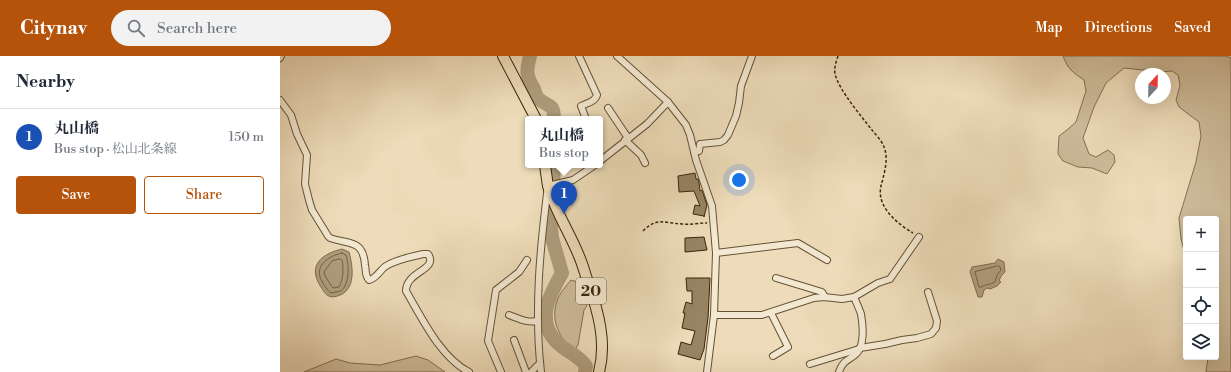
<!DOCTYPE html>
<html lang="en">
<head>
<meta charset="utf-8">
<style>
	body { margin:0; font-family:"Libre Bodoni","Noto Serif JP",serif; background:#f2f2f3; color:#1f2937 }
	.controls { position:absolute; right:12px; bottom:12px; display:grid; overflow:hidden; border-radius:4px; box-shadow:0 4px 16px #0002 }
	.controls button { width:36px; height:36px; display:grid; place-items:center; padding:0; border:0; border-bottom:1px solid #e0e1e3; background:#fff; color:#1f2937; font:20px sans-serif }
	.compass { position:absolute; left:855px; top:12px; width:36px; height:36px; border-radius:50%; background:#fff; box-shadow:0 4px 16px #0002; rotate:22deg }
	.you { position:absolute; left:459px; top:124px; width:14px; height:14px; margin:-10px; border:3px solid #fff; border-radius:50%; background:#1a73e8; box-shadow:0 0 0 6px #1a73e833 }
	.badge { display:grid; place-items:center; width:26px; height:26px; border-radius:50%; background:#b45309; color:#fff; font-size:13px; font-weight:700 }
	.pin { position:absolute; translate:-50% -33px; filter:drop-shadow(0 1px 2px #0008) }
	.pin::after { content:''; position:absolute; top:21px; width:14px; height:12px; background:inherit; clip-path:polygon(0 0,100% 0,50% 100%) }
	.popup { position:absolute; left:245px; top:60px; width:78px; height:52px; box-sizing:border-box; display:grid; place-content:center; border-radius:4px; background:#fff; filter:drop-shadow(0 1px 3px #0005); font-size:13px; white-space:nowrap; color:#747a83 }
	.popup b { font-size:15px; color:#1f2937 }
	.popup::after { content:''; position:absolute; left:50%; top:100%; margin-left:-8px; border:8px solid transparent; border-top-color:#fff }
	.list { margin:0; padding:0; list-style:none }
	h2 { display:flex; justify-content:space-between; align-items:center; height:52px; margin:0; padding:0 16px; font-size:17px }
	h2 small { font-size:13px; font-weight:400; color:#747a83 }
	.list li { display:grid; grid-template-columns:26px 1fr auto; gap:12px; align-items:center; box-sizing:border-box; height:56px; padding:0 16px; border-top:1px solid #e0e1e3 }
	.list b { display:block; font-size:15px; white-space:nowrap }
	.list p { margin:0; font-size:13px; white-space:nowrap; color:#747a83 }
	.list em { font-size:13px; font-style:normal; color:#747a83 }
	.actions { display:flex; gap:8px; padding:12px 16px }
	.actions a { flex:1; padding:9px 0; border:1px solid #b45309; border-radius:4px; text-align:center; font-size:14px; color:#b45309 }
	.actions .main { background:#b45309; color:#fff }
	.icon { flex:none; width:22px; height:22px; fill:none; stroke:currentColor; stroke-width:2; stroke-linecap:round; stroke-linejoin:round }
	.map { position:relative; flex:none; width:951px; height:316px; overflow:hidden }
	header { display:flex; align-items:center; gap:24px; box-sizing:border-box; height:56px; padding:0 20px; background:#b45309; color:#fff }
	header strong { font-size:19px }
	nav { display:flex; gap:22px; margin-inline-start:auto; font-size:14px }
	.search { width:280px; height:36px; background:#f2f2f3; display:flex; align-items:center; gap:10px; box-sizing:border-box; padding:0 14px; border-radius:22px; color:#747a83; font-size:15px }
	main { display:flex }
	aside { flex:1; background:#fff }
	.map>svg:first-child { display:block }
</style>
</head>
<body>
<header>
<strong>Citynav</strong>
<div class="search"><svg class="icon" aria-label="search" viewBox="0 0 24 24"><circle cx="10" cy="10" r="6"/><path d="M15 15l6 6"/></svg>Search here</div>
<nav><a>Map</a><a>Directions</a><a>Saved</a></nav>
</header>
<main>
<aside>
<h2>Nearby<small></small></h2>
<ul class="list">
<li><span class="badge" style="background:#1a4fb4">1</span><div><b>丸山橋</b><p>Bus stop · 松山北条線</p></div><em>150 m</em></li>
</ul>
<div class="actions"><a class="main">Save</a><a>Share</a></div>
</aside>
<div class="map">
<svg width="951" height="316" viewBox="0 0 951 316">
	<rect width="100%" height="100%" fill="#eddbb9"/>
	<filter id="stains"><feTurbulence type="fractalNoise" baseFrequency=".005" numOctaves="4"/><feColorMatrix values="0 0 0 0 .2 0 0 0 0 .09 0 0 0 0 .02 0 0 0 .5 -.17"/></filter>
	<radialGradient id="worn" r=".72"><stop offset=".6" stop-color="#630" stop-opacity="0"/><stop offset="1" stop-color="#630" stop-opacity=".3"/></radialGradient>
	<g fill="#cebc9b" stroke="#837052">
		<path d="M783,0H946L951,2V316H926L928,301H936V163H906V202L901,183L899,162L916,106L921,80L919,66L899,51L896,44L900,29L898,19L892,15L882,16L844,12L826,27L814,51L803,82L809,98L816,101L828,94L834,99L835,106L827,118L812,112L798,111L783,105L778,98L779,80L787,74L796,66L806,35L804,24C792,16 788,13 783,0Z"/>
		<path d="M291,224L301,227L307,250L304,254L298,289L293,297C280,280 270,266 277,245C279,238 286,230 291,224Z"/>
		<polygon points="136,300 148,304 165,316 24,316 56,303 70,307 100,309"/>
	</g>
	<g fill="#af9d7d" stroke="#7f6d4e">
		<path d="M62,193L69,196C74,214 76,239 52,241C46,240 44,236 41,231C27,210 41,198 62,193Z"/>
		<polygon points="718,203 724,206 725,216 721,220 719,225 721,226 717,230 710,233 707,232 704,234 702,241 698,241 690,216 692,211 715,207"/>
	</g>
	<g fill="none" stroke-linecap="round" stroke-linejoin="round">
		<g stroke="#746142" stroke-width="1">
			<path d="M62,197L66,199C69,209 70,227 61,235L51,237C47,234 45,230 43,227C32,211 48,200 62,197Z"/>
			<path d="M60,203L62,204C64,211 63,225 59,231L53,232L45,220L44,216L52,205Z"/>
			<path d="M718,210L720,211L721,214L717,219L715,226C710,229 706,228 701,231H699L695,216Z"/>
		</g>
		<g stroke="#af9d7d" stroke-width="14">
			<path d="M250,0C246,15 246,20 254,33C255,37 257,42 260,44C270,52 274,48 274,63"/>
			<path d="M274,109L271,171L272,182L282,217C269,240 254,267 280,289C289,297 298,299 306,310L305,316"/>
		</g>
	</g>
	<g fill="#968464" stroke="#382508">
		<polygon points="415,117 416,123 418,123 419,127 420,135 422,134 427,149 424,161 424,160 413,158 415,149 420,150 414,135 399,136 398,120"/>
		<polygon points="424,181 427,194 405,196 405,182"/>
		<polygon points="406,222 430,222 428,262 424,293 420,304 398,298 401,286 411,289 415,275 402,272 405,257 403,257 406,246 412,248 412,235 407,235"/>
	</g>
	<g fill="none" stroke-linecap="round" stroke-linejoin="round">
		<defs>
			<g id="minor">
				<path d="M299,0L317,39C315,46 307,47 301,50L306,63"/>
				<polyline points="337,0 388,46 406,69 410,79 416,104 432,150 436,197 434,259 427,316"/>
				<polyline points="0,2 1,0"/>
				<path d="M0,44L11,59L17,78L27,99L25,128L29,144L32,154L48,180L50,182C70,189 83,183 85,209C86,214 85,220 89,224C96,223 100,214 106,210C117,203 131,201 143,198H148C159,214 126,215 126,235C142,262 160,301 189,316"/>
				<polyline points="328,52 348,82"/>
				<polyline points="345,84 361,99 365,107"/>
				<polyline points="414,96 419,95 420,88 440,86 444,84 448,79 456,60 459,47 461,30 472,0"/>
				<polyline points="320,105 367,68 388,46"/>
				<polyline points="436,197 518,187 547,204"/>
				<polyline points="496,222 542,236 545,241"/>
				<polyline points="574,241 598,227 610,223 639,181"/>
				<polyline points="491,257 508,291 493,300"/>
				<path d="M229,259C240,263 246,267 258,265"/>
				<path d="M434,259H482L534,242L544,241L562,243L574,241C576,246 579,252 581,258C583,269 585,290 576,298C568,305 563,304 559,316"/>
				<polyline points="234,284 246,316"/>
				<polyline points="580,292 605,288 622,284 637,282 651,278 656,272 657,265 648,236"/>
				<polyline points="530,308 579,293"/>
				<polyline points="221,316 208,285 216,234 239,216 247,204"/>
				<polyline points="251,316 260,307"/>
				<path d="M261,316C254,254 260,192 268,130L293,124L315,109"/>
			</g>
			<g id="primary">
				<polyline points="223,0 256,63"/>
				<path d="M265,109C266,116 267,124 268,130C275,155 290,177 299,200C303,209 305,218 308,226C318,255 327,286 319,316"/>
			</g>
		</defs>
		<use href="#minor" stroke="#655234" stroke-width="8"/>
		<use href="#primary" stroke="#382508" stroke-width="12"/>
		<g stroke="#382508" stroke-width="1.5" stroke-dasharray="3 2" stroke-linecap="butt">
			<path d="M558,0C556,6 554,12 555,18C559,34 581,60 592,74C596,79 602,85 604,91C609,103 604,118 601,130C596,151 618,168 633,177"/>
			<path d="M363,175C377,161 384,167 402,168C410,169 419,167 427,167"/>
		</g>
		<use href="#minor" stroke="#f3e8d2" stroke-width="6"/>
		<use href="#primary" stroke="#eddbb9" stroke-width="10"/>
	</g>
	<g text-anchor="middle" stroke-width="3" stroke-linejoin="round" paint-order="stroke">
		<rect fill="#f3e8d2" stroke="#706045" stroke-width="1" x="296" y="222" width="30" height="26" rx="3"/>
		<g font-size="15" font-weight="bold" fill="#382508">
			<text x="311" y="240">20</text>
		</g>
	</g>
	<rect width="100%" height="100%" filter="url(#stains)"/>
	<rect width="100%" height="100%" fill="url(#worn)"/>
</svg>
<div class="controls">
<button>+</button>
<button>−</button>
<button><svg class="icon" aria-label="locate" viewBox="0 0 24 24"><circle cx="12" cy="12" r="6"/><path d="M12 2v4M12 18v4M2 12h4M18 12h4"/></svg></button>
<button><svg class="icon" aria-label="layers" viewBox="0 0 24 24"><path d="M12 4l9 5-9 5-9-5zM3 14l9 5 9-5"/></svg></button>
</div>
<svg class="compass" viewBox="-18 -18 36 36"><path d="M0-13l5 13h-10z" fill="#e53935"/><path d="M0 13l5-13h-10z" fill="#747a83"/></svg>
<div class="you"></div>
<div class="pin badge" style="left:284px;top:158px;background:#1a4fb4">1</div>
<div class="popup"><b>丸山橋</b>Bus stop</div>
</div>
</main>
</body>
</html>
